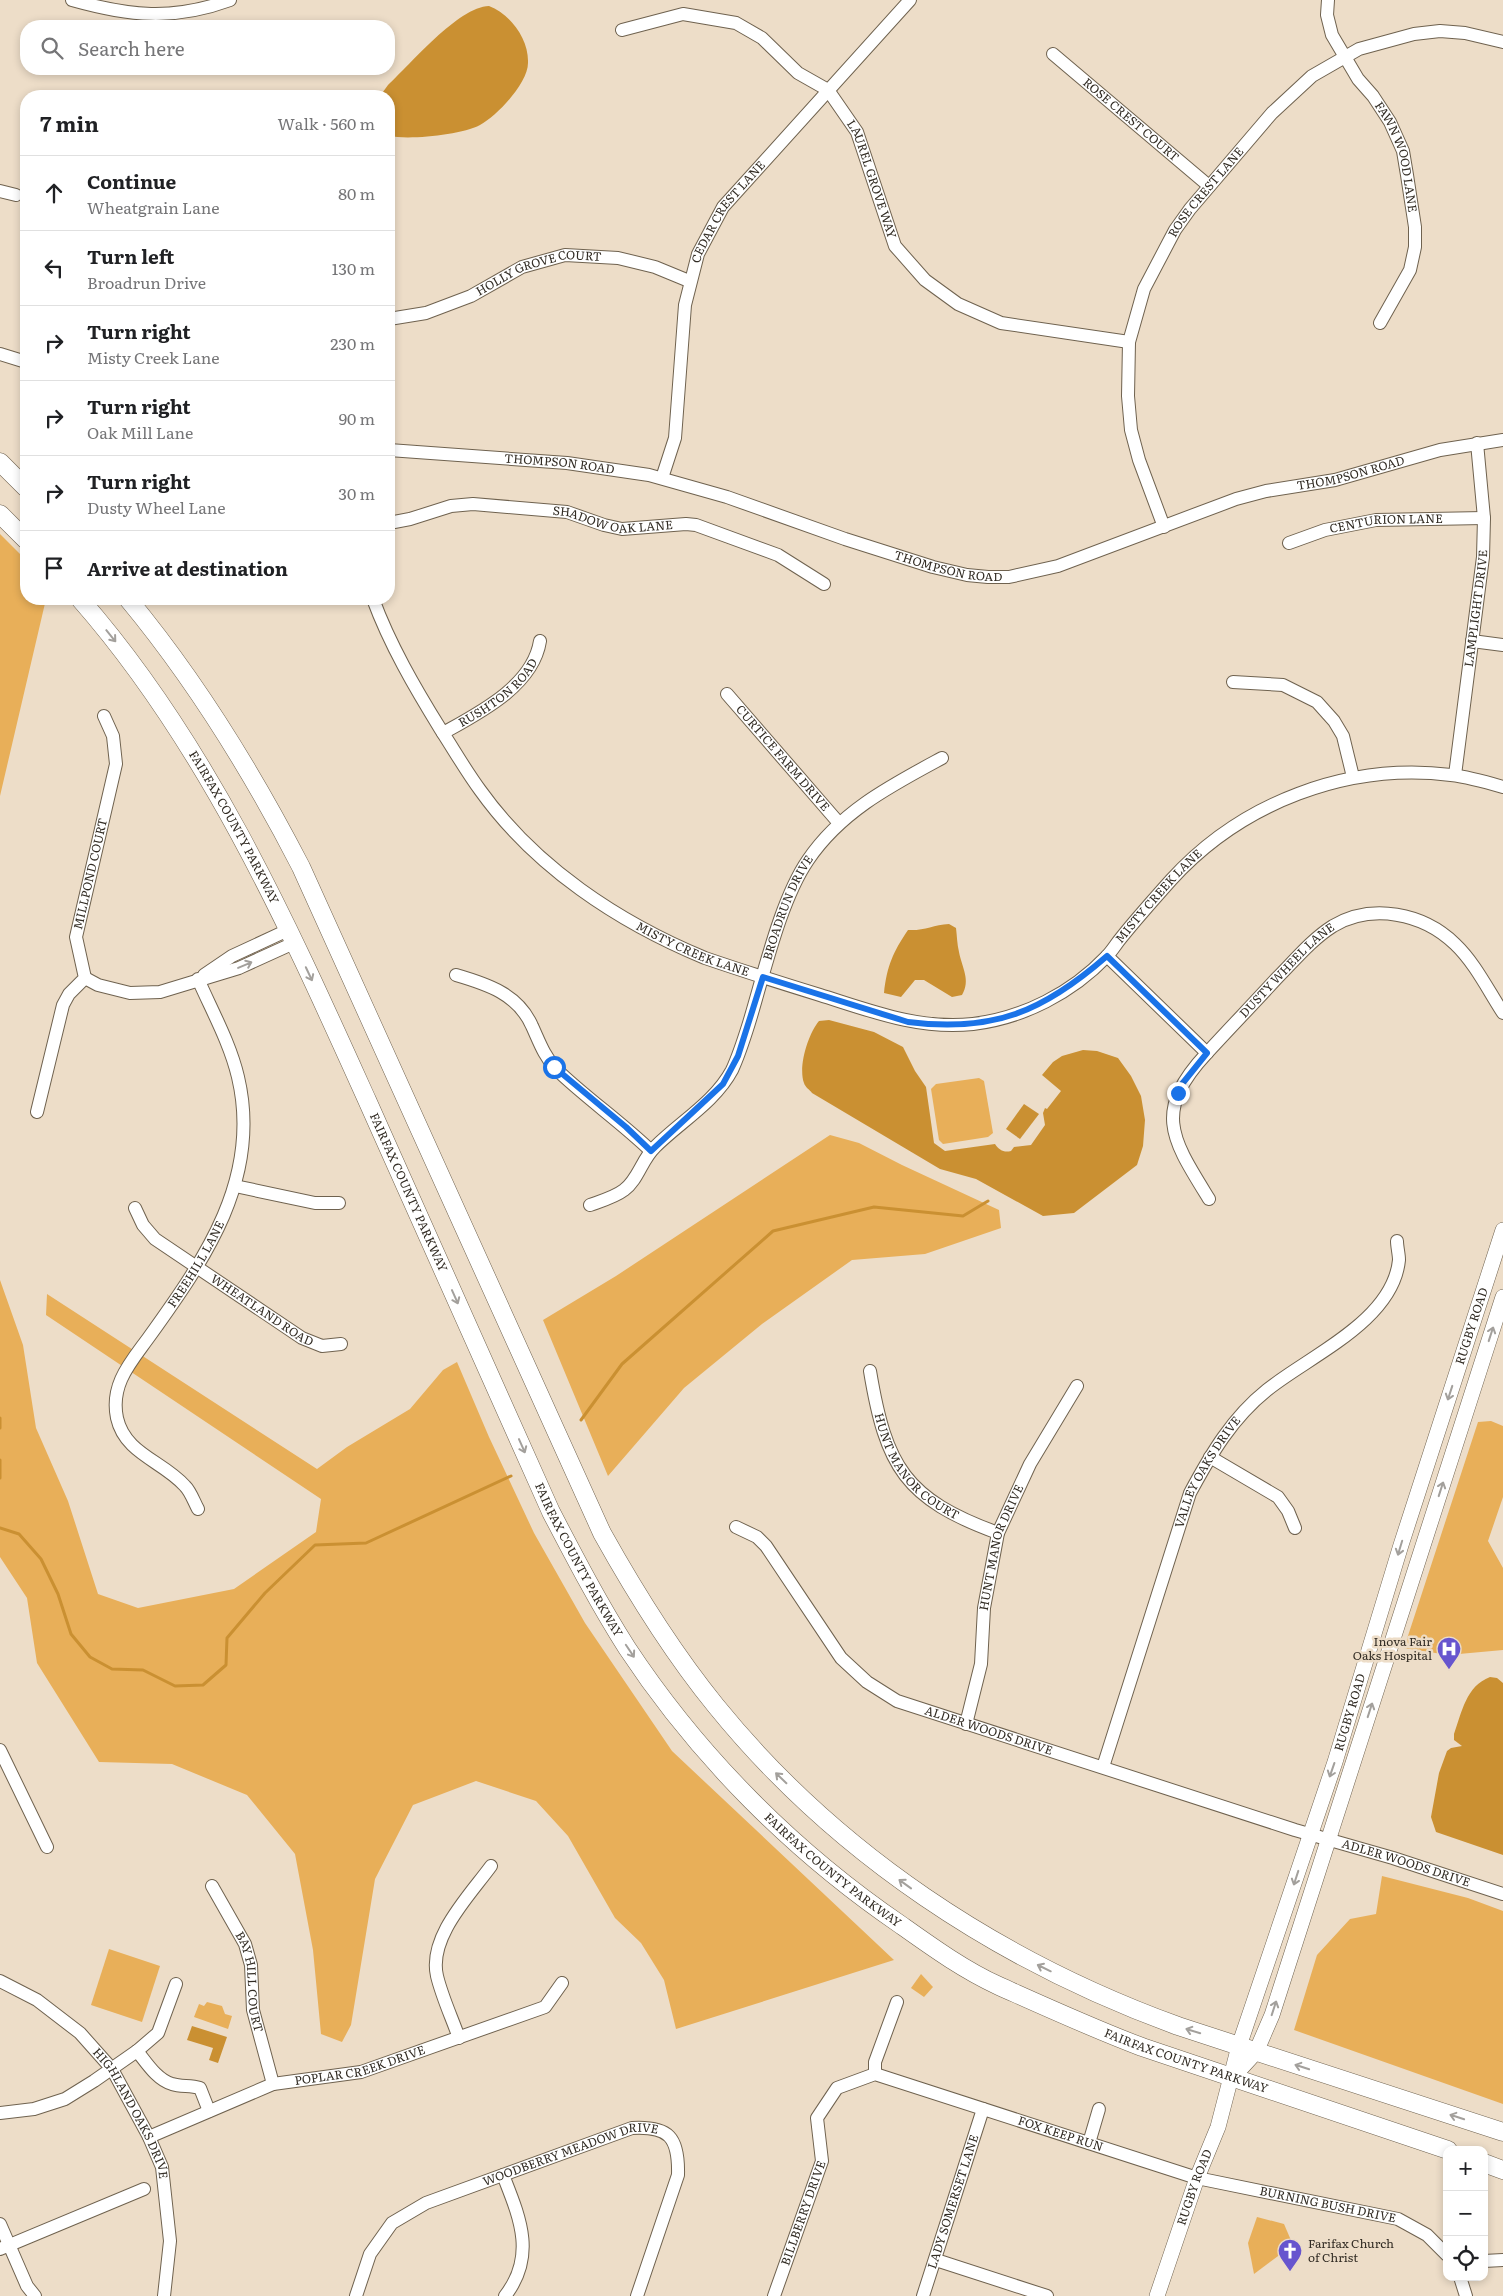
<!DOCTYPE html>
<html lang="en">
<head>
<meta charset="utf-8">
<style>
	body { margin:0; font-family:Literata,serif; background:#f6f6f6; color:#202124 }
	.controls { position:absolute; right:15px; bottom:15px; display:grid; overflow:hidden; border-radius:10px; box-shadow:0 2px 8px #0003 }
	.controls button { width:45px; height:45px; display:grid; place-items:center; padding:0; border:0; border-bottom:1px solid #e0e0e0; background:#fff; color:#202124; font:25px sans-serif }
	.stop { position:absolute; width:15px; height:15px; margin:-11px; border:4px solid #1a73e8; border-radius:50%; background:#fff }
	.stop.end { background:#1a73e8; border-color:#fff; box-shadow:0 1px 5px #0008 }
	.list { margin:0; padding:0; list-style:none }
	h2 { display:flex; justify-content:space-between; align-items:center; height:65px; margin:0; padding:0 20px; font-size:21px }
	h2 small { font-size:16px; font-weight:400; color:#757577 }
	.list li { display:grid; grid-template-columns:32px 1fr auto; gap:15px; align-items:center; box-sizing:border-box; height:75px; padding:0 20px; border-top:1px solid #e0e0e0 }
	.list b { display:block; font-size:19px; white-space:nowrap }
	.list p { margin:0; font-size:16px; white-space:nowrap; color:#757577 }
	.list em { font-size:16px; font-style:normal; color:#757577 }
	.icon { flex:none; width:28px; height:28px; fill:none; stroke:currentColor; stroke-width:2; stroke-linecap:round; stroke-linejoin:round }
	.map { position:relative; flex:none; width:1503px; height:2296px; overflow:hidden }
	.search { position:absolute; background:#fff; box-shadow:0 2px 8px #0003; left:20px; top:20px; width:375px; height:55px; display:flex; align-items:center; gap:12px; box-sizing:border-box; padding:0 18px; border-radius:20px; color:#757577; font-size:19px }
	.panel { position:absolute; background:#fff; box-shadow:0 2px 8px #0003; left:20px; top:90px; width:375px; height:515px; border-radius:20px }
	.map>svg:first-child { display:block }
</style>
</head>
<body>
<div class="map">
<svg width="1503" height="2296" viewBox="0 0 1503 2296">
	<rect width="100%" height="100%" fill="#edddc8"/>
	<g fill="#e8af59">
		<polygon points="0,534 26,560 26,599 46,599 0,796"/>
		<polygon points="979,1078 984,1081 993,1133 988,1137 943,1144 939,1140 931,1089 936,1084"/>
		<polygon points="830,1135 859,1143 902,1165 999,1210 1001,1228 925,1254 852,1260 762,1324 684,1388 608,1476 543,1320 616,1276"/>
		<polygon points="0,1280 23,1345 36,1428 68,1501 98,1594 138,1608 234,1589 316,1532 321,1499 46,1315 47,1294 317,1469 347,1447 410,1409 443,1370 457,1362 489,1437 534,1533 585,1623 672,1751 894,1960 676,2029 664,1980 641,1943 615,1918 568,1836 536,1801 476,1781 413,1805 375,1879 351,2025 342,2042 321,2034 313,1950 295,1854 247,1795 172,1764 99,1762 37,1663 27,1598 0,1557"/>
		<polygon points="1491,1421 1503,1426 1503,1497 1488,1541 1503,1568 1503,1650 1448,1655 1404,1648 1478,1422"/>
		<polygon points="1382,1876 1468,1898 1503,1911 1503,2104 1294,2030 1317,1955 1350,1919 1376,1914"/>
		<polygon points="109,1949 160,1966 142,2022 91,2005"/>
		<polygon points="921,1974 933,1987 924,1997 911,1988"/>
		<polygon points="207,2002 222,2006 225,2014 232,2016 228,2029 194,2017 199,2004 204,2006"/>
		<polygon points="1257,2217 1284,2224 1293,2245 1254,2274 1248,2243"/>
	</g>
	<g fill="#ca9032">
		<path d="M489,6C510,14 529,39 528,63C528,83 497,116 480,125C461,135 410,140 389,136V96H380L388,85C411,64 458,7 489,6Z"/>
		<path d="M949,924L956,928C957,936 957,944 959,952C962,968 971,980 962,995L952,997L924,980H915L901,997L884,993C887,966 893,952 908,930C924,931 933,925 949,924Z"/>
		<path d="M829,1020L874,1032L903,1047L915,1071L926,1087L934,1143L945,1151L995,1144C999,1150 1004,1153 1011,1151L1014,1147L1031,1145L1045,1125L1043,1113L1045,1108L1047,1109L1061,1091L1042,1075L1053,1062L1062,1056L1083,1050L1097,1051L1118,1058L1131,1076L1141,1096L1145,1120L1143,1146L1137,1165L1074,1213L1043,1216L976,1179L940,1169L812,1093C810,1090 805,1087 804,1083C798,1067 808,1034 819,1021Z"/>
		<polygon points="1024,1104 1039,1114 1020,1139 1006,1129"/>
		<path d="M1490,1677L1497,1678L1503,1683V1855L1436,1832L1431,1817L1439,1773L1447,1751L1451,1748L1462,1746L1454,1740V1734C1462,1712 1466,1686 1490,1677Z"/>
		<polygon points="192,2026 227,2037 218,2063 209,2060 213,2048 187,2040"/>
	</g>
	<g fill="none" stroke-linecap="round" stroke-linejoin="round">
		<g stroke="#ca9032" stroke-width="3">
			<polyline points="0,1418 0,1428"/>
			<polyline points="581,1420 622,1364 773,1231 874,1207 963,1216 988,1201"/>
			<polyline points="0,1460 0,1478"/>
			<polyline points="0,1528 19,1534 41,1559 58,1594 71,1634 90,1657 112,1669 143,1670 175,1686 203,1685 226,1665 227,1638 265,1593 315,1545 366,1543 511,1476"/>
		</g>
		<defs>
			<g id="minor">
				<path d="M72,0C129,16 173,21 230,0"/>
				<path id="s1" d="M1328,0L1327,15L1332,35L1358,79L1373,96L1390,122L1403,151L1407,175L1415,227V247L1410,270L1380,323"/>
				<path id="s2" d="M622,30L683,14L736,23L762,38L798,73L828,90L857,132L895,246L925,280L958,304L1001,323L1129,342"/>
				<path id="s3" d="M1053,54L1209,186"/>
				<polyline points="0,191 16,195"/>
				<path id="s4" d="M389,319L426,313L471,296L522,267L565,255L618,258L655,267L689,281"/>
				<polyline points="0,354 26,362"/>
				<path id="s5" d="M389,450L567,463L649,475L727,497L845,539L933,567L967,575L988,577H1009L1058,566L1236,499L1266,491L1335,480L1440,450L1503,440"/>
				<path id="s6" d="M662,478L675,438L685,305L698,254L723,207L910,0"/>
				<path id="s7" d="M389,523L410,519L451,506L473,504L567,512L604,525L622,529L686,524L696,525L778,555L824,584"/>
				<path id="s8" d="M1164,527L1139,460L1131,430L1128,396L1129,342L1144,289L1175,230L1190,209L1272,113L1312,76L1359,49L1414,34L1440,31L1465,33L1503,42"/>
				<path id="s9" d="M1289,543L1325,530L1376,520L1484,518"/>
				<path id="s10" d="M373,599C390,645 415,688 441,730C454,750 466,771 480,790C535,867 618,922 705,958C743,971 781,983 820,995C871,1011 919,1030 973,1024C1023,1018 1072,993 1107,956C1112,951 1116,944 1121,938C1137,918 1154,899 1171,880C1241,803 1347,762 1451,775C1469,777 1486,782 1503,787"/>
				<polyline points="1472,641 1503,645"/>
				<polyline points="1233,682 1283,685 1317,702 1334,721 1343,736 1353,777"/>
				<path id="s11" d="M727,694L838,822"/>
				<path id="s12" d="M443,733C479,713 533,686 540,641"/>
				<path id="s13" d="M1455,775L1483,557L1484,518L1477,443"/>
				<polyline points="1107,956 1207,1053"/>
				<polyline points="204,975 232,956 288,930"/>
				<path d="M456,975C487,984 518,994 532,1026C539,1041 544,1056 556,1069C586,1098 621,1122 651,1151"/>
				<polyline points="85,978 98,985 130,993 160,992 239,968 294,943"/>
				<path id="s14" d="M37,1112L63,1005L69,994L85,978L76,937L116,764L113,736L104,716"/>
				<polyline points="235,1186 315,1203 339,1203"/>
				<path id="s15" d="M1209,1199C1172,1139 1152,1112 1207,1053C1230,1028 1254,1003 1277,978C1295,960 1311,940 1333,926C1372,903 1423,913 1455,944C1475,963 1488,990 1503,1013"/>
				<path id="s16" d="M590,1205C601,1201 615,1197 624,1190C638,1180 642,1159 655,1147C680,1122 715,1102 732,1070C739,1055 744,1039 749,1023C764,974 780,901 808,860C841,811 892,785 942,758"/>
				<path id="s17" d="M135,1208L143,1225L155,1239L302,1338L322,1346L341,1344"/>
				<path id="s18" d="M870,1371C886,1467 905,1499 998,1533"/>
				<polyline points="1210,1457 1278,1497 1288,1511 1295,1528"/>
				<path id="s19" d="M198,1509C194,1502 191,1492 185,1486C163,1461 125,1454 117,1418C110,1384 131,1362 149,1337C205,1259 262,1178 238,1077C230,1043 212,1011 198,979"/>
				<path id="s20" d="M736,1527L757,1537L766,1546L841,1658L867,1682L897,1701L1295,1830L1393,1858L1503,1894"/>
				<path id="s21" d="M966,1724L981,1664L984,1608L998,1533L1030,1464L1077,1386"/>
				<polyline points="0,1750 47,1847"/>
				<path id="s22" d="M1103,1767L1190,1493C1211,1454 1232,1418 1267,1390C1309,1356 1393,1321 1399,1260C1399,1254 1397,1247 1397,1241"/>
				<path id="s23" d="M212,1886L245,1944L251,1965L253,2010L273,2084"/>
				<path id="s24" d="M0,1981L37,2000L80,2033L112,2069L149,2137L162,2167L170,2241L164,2296"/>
				<path d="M459,2038C452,2018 442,1997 437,1976C428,1937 470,1895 491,1866"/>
				<path d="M137,2051C146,2062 157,2080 172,2084C181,2087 190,2085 200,2088L209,2111"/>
				<polyline points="875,2074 875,2062 897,2002"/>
				<polyline points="0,2113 34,2109 65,2099 94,2081 137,2051 158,2033 176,1984"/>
				<path id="s25" d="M149,2137L273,2084L361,2072L545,2007L562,1983"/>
				<polyline points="1089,2143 1099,2109"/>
				<path d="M503,2175C519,2216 537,2255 505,2296"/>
				<polyline points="0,2224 27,2286 35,2296"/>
				<polyline points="0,2249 144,2189"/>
				<polyline points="936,2260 1047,2296"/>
				<polyline points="1484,2261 1503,2260"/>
				<polyline points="1460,2277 1466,2296"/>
				<path id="s26" d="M356,2296L370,2254L392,2223L426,2203L632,2128C669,2126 679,2137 678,2175L637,2296"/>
				<path id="s27" d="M774,2296L822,2161L817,2118L837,2088L875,2074L1197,2178L1398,2219L1427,2235L1447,2255"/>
				<path id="s28" d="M923,2296L983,2109"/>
			</g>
			<g id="major">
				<polyline points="1233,2077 1256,2052 1272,2015 1503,1297"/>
				<path id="s29" d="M1157,2296L1197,2178L1218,2127L1239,2046L1335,1762L1401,1545L1503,1230"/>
			</g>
			<g id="highway">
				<polyline points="0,462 26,488"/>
				<polyline points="0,514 26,540"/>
				<path id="s30" d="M80,599C208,745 288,925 367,1100C428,1237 490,1374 551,1512C575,1558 599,1604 627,1648C699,1757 794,1852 901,1925C932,1947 964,1970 999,1986C1046,2007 1094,2029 1142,2047L1448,2150"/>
				<path d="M128,599C196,681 252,772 301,867L602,1533C636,1594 672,1652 716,1706C836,1854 999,1961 1178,2026L1503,2132"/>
				<polyline points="1484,2163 1503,2170"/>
			</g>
		</defs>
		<use href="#minor" stroke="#6f624f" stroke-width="14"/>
		<use href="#major" stroke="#6f624f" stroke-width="16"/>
		<use href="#highway" stroke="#6f624f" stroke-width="19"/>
		<use href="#minor" stroke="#fff" stroke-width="12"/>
		<use href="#major" stroke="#fff" stroke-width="15"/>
		<use href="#highway" stroke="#fff" stroke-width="18"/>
	</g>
	<defs><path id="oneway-shaft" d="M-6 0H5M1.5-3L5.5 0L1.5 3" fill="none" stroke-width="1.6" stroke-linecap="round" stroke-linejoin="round" transform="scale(1.25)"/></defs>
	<g stroke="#a3a09c">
		<use href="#oneway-shaft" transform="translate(111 636) rotate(51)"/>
		<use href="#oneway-shaft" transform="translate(245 965) rotate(-23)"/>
		<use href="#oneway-shaft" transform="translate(309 974) rotate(65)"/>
		<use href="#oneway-shaft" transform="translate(455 1297) rotate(66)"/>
		<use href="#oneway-shaft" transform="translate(1491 1334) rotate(-72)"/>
		<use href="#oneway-shaft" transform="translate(1450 1393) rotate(108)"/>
		<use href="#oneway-shaft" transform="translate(522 1446) rotate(66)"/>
		<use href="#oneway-shaft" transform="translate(1441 1489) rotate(-72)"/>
		<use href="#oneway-shaft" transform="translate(1400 1548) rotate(107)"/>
		<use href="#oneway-shaft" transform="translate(630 1651) rotate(56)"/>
		<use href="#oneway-shaft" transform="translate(1370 1710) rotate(-72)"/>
		<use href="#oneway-shaft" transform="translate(1332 1770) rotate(109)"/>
		<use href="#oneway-shaft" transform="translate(781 1778) rotate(-136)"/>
		<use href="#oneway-shaft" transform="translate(1296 1878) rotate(108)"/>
		<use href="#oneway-shaft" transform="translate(905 1884) rotate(-144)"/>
		<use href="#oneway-shaft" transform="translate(1044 1968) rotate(-154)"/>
		<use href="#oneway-shaft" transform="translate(1274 2008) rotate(-72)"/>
		<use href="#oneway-shaft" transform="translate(1193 2031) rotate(-163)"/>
		<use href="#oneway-shaft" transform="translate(1302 2067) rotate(-162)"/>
		<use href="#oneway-shaft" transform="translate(1457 2117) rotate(-162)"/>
	</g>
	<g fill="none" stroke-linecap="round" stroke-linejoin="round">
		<path stroke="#1a73e8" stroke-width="6" d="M554,1067L626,1127L651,1151L723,1084L738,1056L763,977L908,1022C994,1033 1044,1011 1107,956L1207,1053L1182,1084L1178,1093"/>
	</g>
	<defs>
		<symbol id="hospital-pin" viewBox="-11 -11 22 30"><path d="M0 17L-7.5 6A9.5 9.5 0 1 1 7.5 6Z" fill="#6755ce" stroke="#edddc8"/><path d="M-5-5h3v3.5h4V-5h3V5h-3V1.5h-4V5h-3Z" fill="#fff"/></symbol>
		<symbol id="church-pin" viewBox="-11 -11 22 30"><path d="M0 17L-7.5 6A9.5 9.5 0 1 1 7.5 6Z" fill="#6755ce" stroke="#edddc8"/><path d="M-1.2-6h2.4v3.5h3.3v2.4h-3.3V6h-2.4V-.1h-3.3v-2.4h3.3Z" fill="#fff"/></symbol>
	</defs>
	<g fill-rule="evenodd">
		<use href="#hospital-pin" x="1435" y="1635" width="28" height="38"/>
		<use href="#church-pin" x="1276" y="2237" width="28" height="38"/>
	</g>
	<g text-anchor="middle" stroke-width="5" stroke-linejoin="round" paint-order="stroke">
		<g font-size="12" fill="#322c24" stroke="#edddc8">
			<text dy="4" stroke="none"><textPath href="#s3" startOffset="102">ROSE CREST COURT</textPath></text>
			<text dy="4" stroke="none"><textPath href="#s1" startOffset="176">FAWN WOOD LANE</textPath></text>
			<text dy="4" stroke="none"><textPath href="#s2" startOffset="332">LAUREL GROVE WAY</textPath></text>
			<text dy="4" stroke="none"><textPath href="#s8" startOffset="361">ROSE CREST LANE</textPath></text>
			<text dy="4" stroke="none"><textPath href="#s6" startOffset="280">CEDAR CREST LANE</textPath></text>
			<text dy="4" stroke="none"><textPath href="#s4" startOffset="159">HOLLY GROVE COURT</textPath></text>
			<text dy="4" stroke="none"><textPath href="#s5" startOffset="171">THOMPSON ROAD</textPath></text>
			<text dy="4" stroke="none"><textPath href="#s5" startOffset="995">THOMPSON ROAD</textPath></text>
			<text dy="4" stroke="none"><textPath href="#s7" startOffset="228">SHADOW OAK LANE</textPath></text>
			<text dy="4" stroke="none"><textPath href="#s9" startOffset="100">CENTURION LANE</textPath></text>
			<text dy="4" stroke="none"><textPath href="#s5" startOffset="575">THOMPSON ROAD</textPath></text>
			<text dy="4" stroke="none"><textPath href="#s13" startOffset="168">LAMPLIGHT DRIVE</textPath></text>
			<text dy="4" stroke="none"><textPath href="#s12" startOffset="69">RUSHTON ROAD</textPath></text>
			<text dy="4" stroke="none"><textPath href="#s11" startOffset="85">CURTICE FARM DRIVE</textPath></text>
			<text dy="4" stroke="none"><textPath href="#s30" startOffset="276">FAIRFAX COUNTY PARKWAY</textPath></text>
			<text dy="4" stroke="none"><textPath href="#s14" startOffset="252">MILLPOND COURT</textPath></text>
			<text dy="4" stroke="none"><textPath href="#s10" startOffset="1014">MISTY CREEK LANE</textPath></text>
			<text dy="4" stroke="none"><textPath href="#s16" startOffset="372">BROADRUN DRIVE</textPath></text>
			<text dy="4" stroke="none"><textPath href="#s10" startOffset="489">MISTY CREEK LANE</textPath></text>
			<text dy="4" stroke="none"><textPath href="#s15" startOffset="280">DUSTY WHEEL LANE</textPath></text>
			<text dy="4" stroke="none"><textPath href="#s30" startOffset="681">FAIRFAX COUNTY PARKWAY</textPath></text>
			<text dy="4" stroke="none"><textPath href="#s19" startOffset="302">FREEHILL LANE</textPath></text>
			<text dy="4" stroke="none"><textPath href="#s17" startOffset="166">WHEATLAND ROAD</textPath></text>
			<text dy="4" stroke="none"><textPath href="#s29" startOffset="1020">RUGBY ROAD</textPath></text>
			<text dy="4" stroke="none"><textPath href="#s18" startOffset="111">HUNT MANOR COURT</textPath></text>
			<text dy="4" stroke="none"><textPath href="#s22" startOffset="314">VALLEY OAKS DRIVE</textPath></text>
			<text dy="4" stroke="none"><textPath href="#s21" startOffset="181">HUNT MANOR DRIVE</textPath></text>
			<text dy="4" stroke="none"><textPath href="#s30" startOffset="1086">FAIRFAX COUNTY PARKWAY</textPath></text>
			<text dy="4" stroke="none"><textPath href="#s29" startOffset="615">RUGBY ROAD</textPath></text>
			<text dy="4" stroke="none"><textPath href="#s20" startOffset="338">ALDER WOODS DRIVE</textPath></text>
			<text dy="4" stroke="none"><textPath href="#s20" startOffset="776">ADLER WOODS DRIVE</textPath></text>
			<text dy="4" stroke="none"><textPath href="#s30" startOffset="1491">FAIRFAX COUNTY PARKWAY</textPath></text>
			<text dy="4" stroke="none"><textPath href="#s23" startOffset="105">BAY HILL COURT</textPath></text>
			<text dy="4" stroke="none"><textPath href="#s30" startOffset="1896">FAIRFAX COUNTY PARKWAY</textPath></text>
			<text dy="4" stroke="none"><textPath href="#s25" startOffset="224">POPLAR CREEK DRIVE</textPath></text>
			<text dy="4" stroke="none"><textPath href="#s24" startOffset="192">HIGHLAND OAKS DRIVE</textPath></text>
			<text dy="4" stroke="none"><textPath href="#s27" startOffset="458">FOX KEEP RUN</textPath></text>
			<text dy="4" stroke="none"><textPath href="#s26" startOffset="275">WOODBERRY MEADOW DRIVE</textPath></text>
			<text dy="4" stroke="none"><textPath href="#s29" startOffset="115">RUGBY ROAD</textPath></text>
			<text dy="4" stroke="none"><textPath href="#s28" startOffset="99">LADY SOMERSET LANE</textPath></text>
			<text dy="4" stroke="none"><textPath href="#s27" startOffset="735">BURNING BUSH DRIVE</textPath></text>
			<text dy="4" stroke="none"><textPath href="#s27" startOffset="88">BILLBERRY DRIVE</textPath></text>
		</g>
		<g font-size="12" fill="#322c24" stroke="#edddc8" text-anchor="end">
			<text x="1432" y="1646">Inova Fair<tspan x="1432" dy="14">Oaks Hospital</tspan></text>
			<text x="1308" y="2248" text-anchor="start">Farifax Church<tspan x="1308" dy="14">of Christ</tspan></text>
		</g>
	</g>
</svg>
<div class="controls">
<button>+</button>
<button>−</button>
<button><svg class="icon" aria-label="locate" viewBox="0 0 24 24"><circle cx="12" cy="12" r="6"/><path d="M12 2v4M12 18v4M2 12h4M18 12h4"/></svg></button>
</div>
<div class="stop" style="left:554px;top:1067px"></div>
<div class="stop end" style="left:1178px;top:1093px"></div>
<div class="search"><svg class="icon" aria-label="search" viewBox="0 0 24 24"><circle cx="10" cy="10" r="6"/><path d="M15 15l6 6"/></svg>Search here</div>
<section class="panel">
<h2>7 min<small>Walk · 560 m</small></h2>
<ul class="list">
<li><svg class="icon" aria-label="ahead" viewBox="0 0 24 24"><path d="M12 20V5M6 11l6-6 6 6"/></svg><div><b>Continue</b><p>Wheatgrain Lane</p></div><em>80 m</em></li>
<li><svg class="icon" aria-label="left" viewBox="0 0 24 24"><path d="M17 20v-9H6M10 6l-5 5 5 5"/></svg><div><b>Turn left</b><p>Broadrun Drive</p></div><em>130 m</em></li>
<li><svg class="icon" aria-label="right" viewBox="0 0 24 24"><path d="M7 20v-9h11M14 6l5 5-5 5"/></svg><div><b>Turn right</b><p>Misty Creek Lane</p></div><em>230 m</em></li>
<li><svg class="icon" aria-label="right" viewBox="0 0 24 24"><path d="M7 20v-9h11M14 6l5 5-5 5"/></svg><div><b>Turn right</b><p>Oak Mill Lane</p></div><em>90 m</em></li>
<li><svg class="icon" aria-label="right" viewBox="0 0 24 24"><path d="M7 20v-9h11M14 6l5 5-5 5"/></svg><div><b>Turn right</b><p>Dusty Wheel Lane</p></div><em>30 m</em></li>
<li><svg class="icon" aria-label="arrive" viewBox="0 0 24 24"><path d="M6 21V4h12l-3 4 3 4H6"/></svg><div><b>Arrive at destination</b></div></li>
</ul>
</section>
</div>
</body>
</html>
